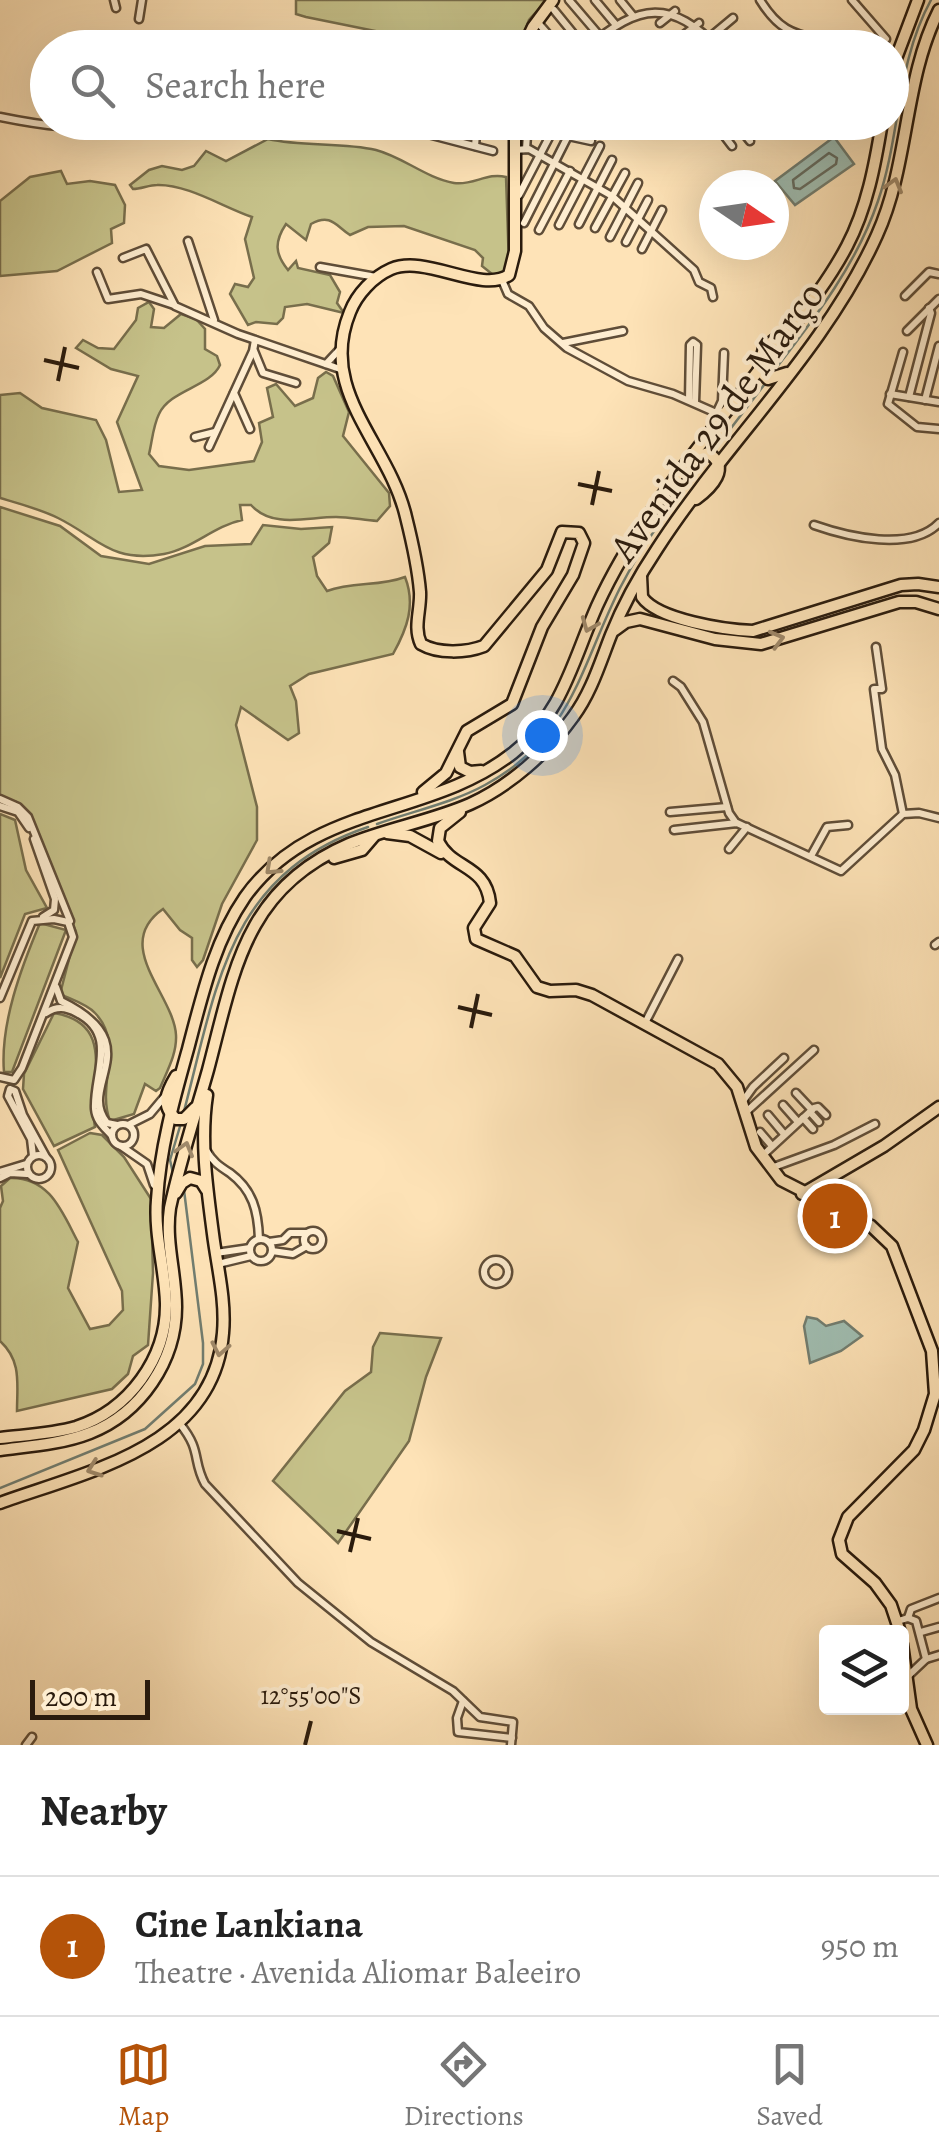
<!DOCTYPE html>
<html lang="en">
<head>
<meta charset="utf-8">
<style>
	body { margin:0; font-family:Alegreya,serif; background:#f6f6f6; color:#222 }
	.controls { position:absolute; right:30px; bottom:30px; display:grid; overflow:hidden; border-radius:10px; box-shadow:0 10px 40px #0002 }
	.controls button { width:90px; height:90px; display:grid; place-items:center; padding:0; border:0; border-bottom:2px solid #e0e0e0; background:#fff; color:#222; font:50px sans-serif }
	.compass { position:absolute; left:699px; top:170px; width:90px; height:90px; border-radius:50%; background:#fff; box-shadow:0 10px 40px #0002; rotate:103deg }
	.scale { position:absolute; left:30px; bottom:25px; width:120px; box-sizing:border-box; padding-left:10px; border:5px solid #2a1b0d; border-top:0; font-size:28px; line-height:35px; white-space:nowrap; color:#2a1b0d; -webkit-text-stroke:8px #feedd0; paint-order:stroke }
	.you { position:absolute; left:542px; top:735px; width:35px; height:35px; margin:-25px; border:8px solid #fff; border-radius:50%; background:#1a73e8; box-shadow:0 0 0 15px #1a73e833 }
	.badge { display:grid; place-items:center; width:65px; height:65px; border-radius:50%; background:#b45309; color:#fff; font-size:32px; font-weight:700 }
	.pin { position:absolute; translate:-50% -50%; border:5px solid #fff; box-shadow:0 2px 10px #0006 }
	.list { margin:0; padding:0; list-style:none }
	h2 { display:flex; justify-content:space-between; align-items:center; height:130px; margin:0; padding:0 40px; font-size:42px }
	h2 small { font-size:32px; font-weight:400; color:#767676 }
	.list li { display:grid; grid-template-columns:65px 1fr auto; gap:30px; align-items:center; box-sizing:border-box; height:140px; padding:0 40px; border-top:2px solid #e0e0e0 }
	.list b { display:block; font-size:38px; white-space:nowrap }
	.list p { margin:0; font-size:32px; white-space:nowrap; color:#767676 }
	.list em { font-size:32px; font-style:normal; color:#767676 }
	.icon { flex:none; width:55px; height:55px; fill:none; stroke:currentColor; stroke-width:2; stroke-linecap:round; stroke-linejoin:round }
	.map { position:relative; flex:none; width:939px; height:1745px; overflow:hidden }
	.search { position:absolute; background:#fff; box-shadow:0 10px 40px #0002; left:30px; right:30px; top:30px; height:110px; display:flex; align-items:center; gap:25px; box-sizing:border-box; padding:0 35px; border-radius:55px; color:#767676; font-size:38px }
	.sheet { height:270px; background:#fff }
	nav { display:flex; justify-content:space-around; align-items:center; box-sizing:border-box; height:140px; border-top:2px solid #e0e0e0; background:#fff; font-size:28px; color:#767676 }
	nav a { display:grid; justify-items:center; gap:5px }
	nav .on { color:#b45309 }
	.map>svg:first-child { display:block }
</style>
</head>
<body>
<div class="map">
<svg width="939" height="1745" viewBox="0 0 939 1745">
	<rect width="100%" height="100%" fill="#fee3b7"/>
	<filter id="stains"><feTurbulence type="fractalNoise" baseFrequency=".002" numOctaves="4"/><feColorMatrix values="0 0 0 0 .2 0 0 0 0 .09 0 0 0 0 .02 0 0 0 .5 -.17"/></filter>
	<radialGradient id="worn" r=".72"><stop offset=".6" stop-color="#630" stop-opacity="0"/><stop offset="1" stop-color="#630" stop-opacity=".3"/></radialGradient>
	<g fill="#c6c28a" stroke="#786e4c" stroke-width="2.5">
		<polygon points="296,0 547,0 529,20 519,47 454,47 306,17 296,14"/>
		<path d="M268,139C303,147 342,142 376,150C403,157 426,178 454,183C473,186 487,172 506,177L509,266L503,274H492L482,266L483,258L475,250L404,226L368,227L350,235C336,226 331,213 311,224L306,240L286,224C274,242 275,254 288,270L296,261L298,268L330,275L340,292L337,303L344,313L307,304L285,307L283,318L277,324L256,322L248,325L230,294L235,284L248,287L254,278L245,239L252,217C223,207 187,184 157,185C149,185 141,189 133,189L130,185L149,170L162,166L182,170L194,166L206,151L226,161Z"/>
		<polygon points="61,171 67,184 90,181 115,185 125,205 124,223 111,229 112,243 57,271 0,276 0,201 30,177"/>
		<path d="M149,302L154,309L151,327L164,328L181,314L196,319L205,329V349L217,356L220,365C210,387 170,390 159,414C153,426 152,442 149,454L159,466L189,470L254,461L262,442L259,423L273,417L267,388L276,384L295,406L313,398L318,378L326,372L333,376L349,412L343,436L389,493L390,506L377,521C363,520 349,517 336,517C307,517 273,529 251,505H240L242,520C214,526 192,549 164,554C111,563 100,539 58,518C40,509 20,504 0,498V395L20,393L42,408L96,420L106,440L119,492L142,490L117,422L138,376L111,369L76,348L83,340L98,348L114,349L136,320L138,308Z"/>
		<path d="M0,507L60,526L101,556L149,564L205,546L251,544L263,525L301,529L332,527L329,543L313,557L317,576L327,591C353,581 379,587 405,577C416,605 407,629 393,654L309,674L290,686L296,701L299,733L288,740L241,707L236,725L257,807V840L222,904L203,960L197,967L192,960V938L180,930L163,909C111,945 174,995 176,1035C177,1054 167,1071 160,1088L156,1091L145,1084L134,1114L110,1121C96,1085 125,1044 95,1013C87,1004 70,999 60,994L76,932L27,812L16,802L0,798Z"/>
		<polygon points="0,814 15,820 26,870 47,908 25,914 0,978"/>
		<path d="M40,923L66,930L12,1072H4C0,1024 21,968 40,923Z"/>
		<path d="M54,1013C119,1024 87,1083 95,1127L54,1146L23,1089L24,1074Z"/>
		<path d="M90,1133L102,1135L124,1157L151,1199L153,1273L148,1345L133,1356L128,1374L112,1389L17,1411C17,1384 22,1361 0,1341V1208L3,1201L1,1186L10,1178C50,1177 62,1212 78,1242L68,1288L90,1329L109,1325L123,1310L122,1291L58,1150Z"/>
		<polygon points="380,1333 441,1338 426,1377 409,1441 338,1543 273,1481 345,1391 371,1372 373,1347"/>
	</g>
	<g fill="#a0beb2" stroke="#717d70" stroke-width="2.5">
		<polygon points="834,137 854,164 795,205 775,181"/>
		<polygon points="807,1317 817,1319 826,1326 844,1321 862,1336 841,1351 810,1363 804,1326"/>
	</g>
	<g fill="none" stroke-linecap="round" stroke-linejoin="round">
		<polygon stroke="#656c60" stroke-width="2.5" points="829,153 837,158 836,164 800,189 794,188 793,180"/>
		<g stroke="#717d70" stroke-width="2.5">
			<path d="M773,372C814,319 856,266 878,201C901,134 896,64 931,0"/>
			<polyline points="715,449 764,385"/>
			<path d="M377,824C413,811 452,803 485,785C572,738 580,668 620,588C643,543 674,502 705,462"/>
			<path d="M183,1115C217,988 226,875 368,827"/>
			<polyline points="173,1173 170,1160 181,1123"/>
			<polyline points="0,1488 145,1429 195,1384 203,1364 203,1343 184,1190"/>
		</g>
		<defs>
			<g id="minor">
				<polyline points="114,0 116,8"/>
				<polyline points="569,0 610,48"/>
				<polyline points="595,0 616,25"/>
				<polyline points="620,0 633,16"/>
				<path d="M760,0C786,42 805,32 845,48"/>
				<polyline points="852,0 886,39"/>
				<polyline points="554,10 585,48"/>
				<polyline points="139,19 142,0"/>
				<polyline points="660,23 675,11"/>
				<polyline points="540,25 560,48"/>
				<polyline points="531,43 535,48"/>
				<path d="M587,48C640,2 671,0 719,48"/>
				<polyline points="667,48 699,23"/>
				<polyline points="697,48 733,18"/>
				<polyline points="728,48 740,38"/>
				<path d="M0,117C39,125 82,132 122,122"/>
				<polyline points="382,122 493,151"/>
				<polyline points="720,122 716,125 732,146"/>
				<polyline points="735,122 750,141"/>
				<polyline points="757,122 766,134"/>
				<polyline points="781,122 781,124"/>
				<polyline points="475,146 477,122"/>
				<polyline points="526,149 528,122"/>
				<polyline points="514,150 529,149 612,196 694,270 699,282 711,288 713,297"/>
				<polyline points="519,195 556,124"/>
				<polyline points="524,223 568,136 591,141"/>
				<polyline points="579,224 612,160"/>
				<polyline points="559,225 600,146"/>
				<polyline points="595,228 625,173"/>
				<polyline points="539,230 570,171"/>
				<polyline points="610,237 638,183"/>
				<polyline points="188,241 214,320"/>
				<polyline points="626,242 648,200"/>
				<polyline points="642,249 662,210"/>
				<polyline points="123,258 146,249 175,306 238,334 340,369"/>
				<polyline points="320,267 376,277"/>
				<polyline points="97,272 108,299 141,294 174,305"/>
				<polyline points="502,280 508,294 529,306 544,328 567,348 628,381 673,394 714,412 725,412"/>
				<polyline points="905,296 929,272 939,274"/>
				<polyline points="907,331 939,299"/>
				<polyline points="563,343 623,331"/>
				<polyline points="254,351 263,373 296,383"/>
				<polyline points="903,352 888,404 917,427 939,429"/>
				<polyline points="326,364 340,349"/>
				<polyline points="234,393 250,429"/>
				<polyline points="890,394 939,402"/>
				<polyline points="909,397 931,313 929,308"/>
				<polyline points="689,400 690,345 693,342 697,345 695,402"/>
				<polyline points="925,400 939,346"/>
				<polyline points="716,414 722,401 724,353"/>
				<polyline points="195,437 215,432"/>
				<polyline points="209,447 253,351 255,340"/>
				<path d="M814,525C848,537 911,552 939,523"/>
				<polyline points="876,647 882,689 874,689 882,749 895,775 903,814"/>
				<polyline points="673,681 681,687 703,722 729,813 736,823"/>
				<polyline points="0,799 18,807 28,817 70,921"/>
				<polyline points="0,806 18,812 29,828"/>
				<polyline points="670,812 727,807"/>
				<polyline points="674,830 737,823 841,871 903,814 919,813 939,818"/>
				<polyline points="34,839 55,899 54,910 43,917"/>
				<polyline points="729,849 747,827"/>
				<polyline points="811,856 827,827 848,825"/>
				<polyline points="935,945 939,942"/>
				<path d="M56,987L61,1001C151,1045 76,1085 107,1123L117,1125"/>
				<polyline points="0,998 32,921 54,919 68,922 73,937 22,1068 14,1080 0,1077"/>
				<path d="M46,1013C57,1006 65,1007 77,1013C119,1034 93,1075 95,1109C96,1121 104,1127 112,1136"/>
				<polyline points="644,1025 678,959"/>
				<polyline points="796,1093 812,1110"/>
				<polyline points="743,1101 753,1087 784,1058"/>
				<polyline points="783,1105 798,1122"/>
				<polyline points="810,1112 819,1122"/>
				<polyline points="745,1113 814,1050"/>
				<polyline points="768,1115 784,1134"/>
				<polyline points="803,1118 813,1129"/>
				<circle cx="123" cy="1135" r="11"/>
				<polyline points="130,1124 150,1114 166,1095"/>
				<polyline points="760,1132 772,1146"/>
				<polyline points="121,1146 147,1164 154,1185"/>
				<path d="M206,1150C212,1161 219,1166 230,1173C253,1190 258,1211 259,1239"/>
				<circle cx="39" cy="1167" r="12"/>
				<polyline points="33,1156 31,1139 8,1096 10,1089 15,1091 23,1115 46,1157"/>
				<polyline points="762,1156 814,1108 818,1107 826,1115"/>
				<polyline points="771,1168 834,1145 875,1124"/>
				<polyline points="0,1172 26,1164"/>
				<polyline points="0,1178 10,1173 27,1174"/>
				<circle cx="313" cy="1240" r="9"/>
				<circle cx="261" cy="1250" r="11"/>
				<polyline points="269,1242 283,1240 290,1233 307,1233"/>
				<polyline points="272,1251 293,1254 307,1246"/>
				<polyline points="216,1253 250,1248"/>
				<circle cx="496" cy="1272" r="12"/>
				<polyline points="218,1264 251,1256"/>
				<path d="M180,1424C202,1451 192,1460 205,1484L298,1583L371,1642L453,1691L480,1717L513,1722L511,1745"/>
				<polyline points="908,1618 911,1609 939,1598"/>
				<polyline points="898,1621 908,1618 916,1621 926,1659 908,1676"/>
				<polyline points="921,1632 939,1627"/>
				<polyline points="926,1659 939,1655"/>
				<polyline points="463,1701 457,1718 458,1732 512,1738"/>
				<polyline points="26,1745 32,1737"/>
			</g>
			<g id="major">
				<polyline points="523,48 533,27 553,0"/>
				<polyline points="892,69 918,0"/>
				<polyline points="759,369 764,348 781,335"/>
				<polyline points="759,370 768,379 787,373"/>
				<path d="M693,458L708,453C732,467 711,488 696,499"/>
				<path d="M641,576L642,597C658,620 726,630 753,631L901,585L918,584L939,587"/>
				<polyline points="615,630 626,622 640,619 715,639 761,644 899,602 916,602 939,609"/>
				<polyline points="458,752 460,767 470,772 481,771"/>
				<path d="M423,792L446,773L467,731L512,704L542,627L573,575L584,543L579,533L562,532L547,570L484,646C466,653 438,654 421,644C413,627 421,610 420,592C418,567 412,541 406,517C389,443 317,392 350,312C357,294 373,277 391,269C426,254 481,294 509,275L515,251V122"/>
				<path d="M460,812L440,828L438,841C452,870 486,864 490,903L474,928L476,939L515,956L537,987L550,991L576,990L592,995L718,1064L737,1087L756,1147L781,1180L871,1226L892,1246L932,1351L935,1394L924,1430L914,1450L848,1517L839,1540L842,1554L875,1583L891,1605L900,1632"/>
				<polyline points="387,833 410,836 441,853"/>
				<polyline points="334,858 362,850 374,836"/>
				<path d="M176,1076C167,1091 160,1105 176,1119H184L195,1108"/>
				<polyline points="176,1193 182,1183 190,1178 201,1181 206,1189"/>
				<polyline points="802,1194 884,1146 939,1107"/>
				<path d="M0,1438C25,1435 52,1434 76,1427C129,1410 167,1358 166,1303C165,1268 154,1235 157,1200C160,1148 174,1099 188,1049C202,996 214,942 245,897C313,802 429,819 513,753C562,715 573,660 597,606C640,512 711,433 773,352C799,318 827,284 847,246C867,208 875,165 882,122"/>
				<path d="M0,1450C30,1446 62,1444 90,1433C141,1413 176,1361 176,1307C176,1273 165,1242 170,1208C180,1161 195,1116 208,1070C234,972 244,889 349,844C388,828 431,821 470,804C510,786 548,752 573,717C591,693 600,663 611,635C623,605 639,576 657,549C726,442 825,351 877,235C910,162 903,81 939,10"/>
				<path d="M0,1503C88,1471 214,1447 223,1333C226,1300 217,1266 213,1234C207,1188 200,1141 207,1095"/>
				<polyline points="902,1644 911,1709 927,1745"/>
			</g>
		</defs>
		<use href="#minor" stroke="#5f4d38" stroke-width="11"/>
		<use href="#major" stroke="#2a1b0d" stroke-width="15"/>
		<use href="#minor" stroke="#feedd0" stroke-width="6"/>
		<use href="#major" stroke="#fee3b7" stroke-width="10"/>
	</g>
	<defs><path id="oneway-chevron" d="M-2-3.5L2.5 0L-2 3.5" fill="none" stroke-width="1.6" stroke-linecap="round" stroke-linejoin="round" transform="scale(2.5)"/></defs>
	<g stroke="#9f896a">
		<use href="#oneway-chevron" transform="translate(894 185) rotate(-74)"/>
		<use href="#oneway-chevron" transform="translate(589 625) rotate(112)"/>
		<use href="#oneway-chevron" transform="translate(777 639) rotate(-15)"/>
		<use href="#oneway-chevron" transform="translate(272 868) rotate(137)"/>
		<use href="#oneway-chevron" transform="translate(185 1149) rotate(-74)"/>
		<use href="#oneway-chevron" transform="translate(220 1349) rotate(101)"/>
		<use href="#oneway-chevron" transform="translate(94 1469) rotate(160)"/>
	</g>
	<path fill="none" stroke="#2a1b0d" stroke-width="4" d="M44,360L79,368M58,381L65,347M578,484L612,491M592,505L599,471M458,1007L492,1015M471,1028L478,994M337,1531L371,1539M350,1552L358,1518M305,1745L311,1721"/>
	<g text-anchor="middle" stroke-width="8" stroke-linejoin="round" paint-order="stroke">
		<g font-size="40" fill="#2a1b0d" stroke="#feedd0">
			<text transform="translate(716 421) rotate(-54)" y="14">Avenida 29 de Março</text>
		</g>
	</g>
	<g font-size="25" text-anchor="middle" fill="#2a1b0d" stroke="#feedd0" stroke-width="8" stroke-linejoin="round" paint-order="stroke">
		<text x="311" y="1704">12°55'00"S</text>
	</g>
	<rect width="100%" height="100%" filter="url(#stains)"/>
	<rect width="100%" height="100%" fill="url(#worn)"/>
</svg>
<div class="controls">
<button><svg class="icon" aria-label="layers" viewBox="0 0 24 24"><path d="M12 4l9 5-9 5-9-5zM3 14l9 5 9-5"/></svg></button>
</div>
<svg class="compass" viewBox="-18 -18 36 36"><path d="M0-13l5 13h-10z" fill="#e53935"/><path d="M0 13l5-13h-10z" fill="#767676"/></svg>
<div class="scale">200 m</div>
<div class="you"></div>
<div class="pin badge" style="left:835px;top:1216px">1</div>
<div class="search"><svg class="icon" aria-label="search" viewBox="0 0 24 24"><circle cx="10" cy="10" r="6"/><path d="M15 15l6 6"/></svg>Search here</div>
</div>
<section class="sheet">
<h2>Nearby<small></small></h2>
<ul class="list">
<li><span class="badge">1</span><div><b>Cine Lankiana</b><p>Theatre · Avenida Aliomar Baleeiro</p></div><em>950 m</em></li>
</ul>
</section>
<nav>
<a class="on"><svg class="icon" aria-label="map" viewBox="0 0 24 24"><path d="M3 6l6-2 6 2 6-2v14l-6 2-6-2-6 2zM9 4v14M15 6v14"/></svg>Map</a>
<a><svg class="icon" aria-label="directions" viewBox="0 0 24 24"><path d="M12 3l9 9-9 9-9-9zM9 14v-3h6M13 9l2 2-2 2"/></svg>Directions</a>
<a><svg class="icon" aria-label="saved" viewBox="0 0 24 24"><path d="M7 4h10v16l-5-4-5 4z"/></svg>Saved</a>
</nav>
</body>
</html>
